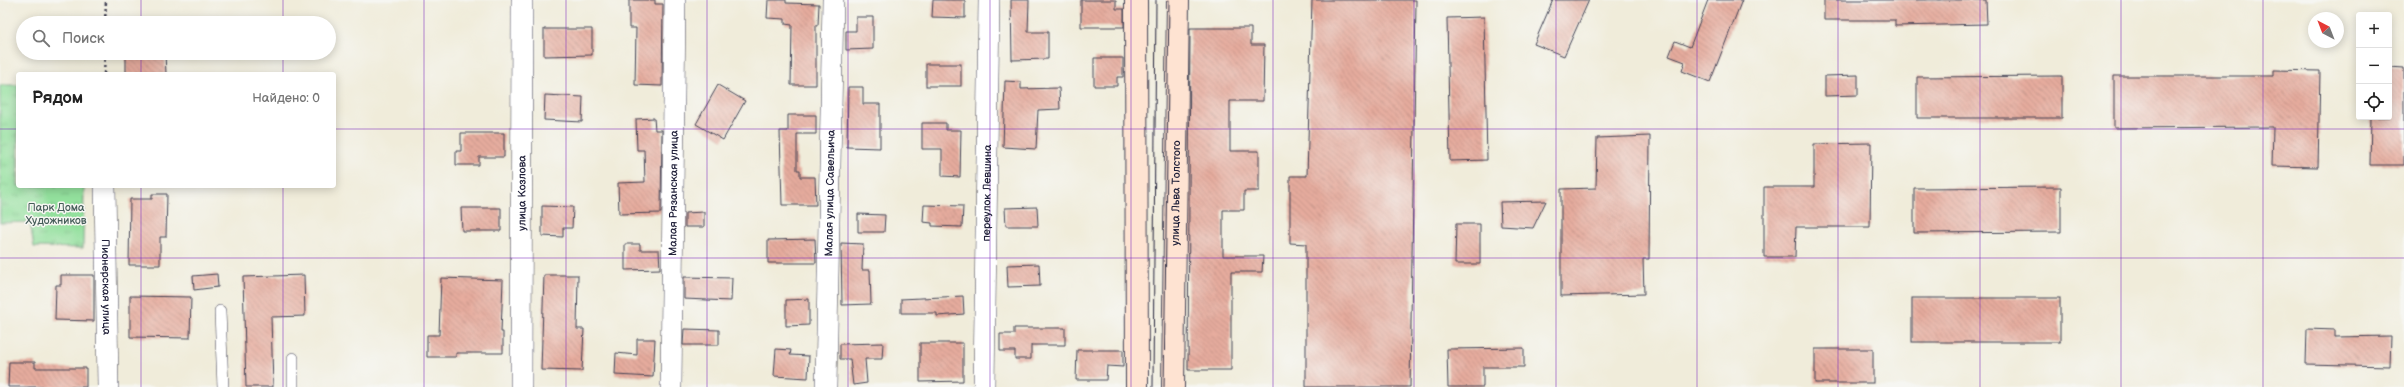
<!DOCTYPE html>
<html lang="ru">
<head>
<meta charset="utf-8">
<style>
	body { margin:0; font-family:"Balsamiq Sans",sans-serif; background:#f2f2f2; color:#222 }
	.controls { position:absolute; right:12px; top:12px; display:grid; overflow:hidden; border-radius:4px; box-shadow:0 2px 10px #0003 }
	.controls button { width:36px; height:36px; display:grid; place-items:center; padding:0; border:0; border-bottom:1px solid #e0e0e0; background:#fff; color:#222; font:20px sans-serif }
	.compass { position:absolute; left:2308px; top:12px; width:36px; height:36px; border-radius:50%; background:#fff; box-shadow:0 2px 10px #0003; rotate:318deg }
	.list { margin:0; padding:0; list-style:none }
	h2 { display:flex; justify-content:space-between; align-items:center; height:52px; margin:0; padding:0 16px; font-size:17px }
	h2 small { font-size:13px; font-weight:400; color:#767676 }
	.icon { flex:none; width:22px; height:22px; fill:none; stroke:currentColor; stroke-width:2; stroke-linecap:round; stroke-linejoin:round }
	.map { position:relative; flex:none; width:2404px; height:387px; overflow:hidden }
	.search { position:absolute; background:#fff; box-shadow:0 2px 10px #0003; left:16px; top:16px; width:320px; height:44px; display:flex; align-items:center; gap:10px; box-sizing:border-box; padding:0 14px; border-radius:22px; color:#767676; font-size:15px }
	.panel { position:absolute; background:#fff; box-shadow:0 2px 10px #0003; left:16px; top:72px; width:320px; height:116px; border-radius:4px }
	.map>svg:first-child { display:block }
</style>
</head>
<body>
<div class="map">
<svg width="2404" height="387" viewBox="0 0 2404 387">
	<defs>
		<pattern id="park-tufts" width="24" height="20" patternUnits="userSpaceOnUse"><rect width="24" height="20" fill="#93e09d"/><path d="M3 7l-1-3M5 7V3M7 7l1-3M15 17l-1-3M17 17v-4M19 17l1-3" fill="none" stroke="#7ec088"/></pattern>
		<pattern id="building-back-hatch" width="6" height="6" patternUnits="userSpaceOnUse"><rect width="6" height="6" fill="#e6ac9e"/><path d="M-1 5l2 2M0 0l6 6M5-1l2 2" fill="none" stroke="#ba8c82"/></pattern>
	</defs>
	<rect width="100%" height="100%" fill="#f6f6f2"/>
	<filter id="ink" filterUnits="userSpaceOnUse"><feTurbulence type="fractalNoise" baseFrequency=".025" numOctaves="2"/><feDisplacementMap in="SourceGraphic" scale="8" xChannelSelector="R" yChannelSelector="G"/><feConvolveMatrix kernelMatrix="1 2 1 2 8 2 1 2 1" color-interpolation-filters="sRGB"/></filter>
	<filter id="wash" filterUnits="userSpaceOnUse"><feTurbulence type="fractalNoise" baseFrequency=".012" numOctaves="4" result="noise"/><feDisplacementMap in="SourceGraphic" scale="16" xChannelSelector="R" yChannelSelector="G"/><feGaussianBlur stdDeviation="0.9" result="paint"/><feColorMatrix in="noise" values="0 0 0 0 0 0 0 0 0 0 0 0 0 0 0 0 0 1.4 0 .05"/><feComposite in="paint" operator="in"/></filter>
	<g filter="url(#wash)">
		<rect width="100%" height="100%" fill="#f0ecda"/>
		<polygon fill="url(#park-tufts)" stroke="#5a816c" points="0,85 18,85 18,186 84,186 83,248 34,247 30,222 0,223"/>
		<g id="blocks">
			<g fill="url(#building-back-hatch)">
				<polygon points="629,0 655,0 655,4 663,4 662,86 635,85 636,28 629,28"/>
				<polygon points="768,0 786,0 786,3 819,4 818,25 816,25 816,85 791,85 792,25 785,24 785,19 767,18"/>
				<polygon points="933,0 965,0 965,18 932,17"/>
				<polygon points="1011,0 1029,0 1028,32 1048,32 1048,59 1012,60"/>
				<polygon points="1081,0 1116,0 1116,9 1124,9 1124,27 1081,27"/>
				<polygon points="1312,0 1416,0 1410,387 1306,387 1306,244 1290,243 1290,176 1307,176"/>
				<polygon points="1553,0 1589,0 1564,56 1534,44"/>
				<polygon points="1708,0 1742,0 1710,82 1682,71 1685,62 1669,56 1675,41 1690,47"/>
				<polygon points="1824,0 1986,0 1987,24 1895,26 1895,20 1824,20"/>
				<polygon points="856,17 873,17 873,49 846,50 846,31 856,31"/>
				<polygon points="1484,17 1487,160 1450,161 1447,18"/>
				<polygon points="1190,28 1251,28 1251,45 1264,45 1263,101 1230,101 1230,151 1259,151 1259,191 1244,191 1244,210 1223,210 1223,256 1263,256 1262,272 1231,272 1231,370 1188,370"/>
				<polygon points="544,29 592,29 592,55 544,56"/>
				<polygon points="126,53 165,53 166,74 126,74"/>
				<polygon points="1094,58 1123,58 1123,77 1117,77 1117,86 1094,86"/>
				<rect x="926" y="64" width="35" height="22"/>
				<polygon points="2389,67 2404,68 2404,165 2370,165 2371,117 2389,117"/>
				<polygon points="2274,70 2320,71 2318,167 2272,166 2273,127 2114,128 2114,76 2274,76"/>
				<polygon points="1858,75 1858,95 1825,96 1825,76"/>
				<polygon points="2062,76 2062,118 1917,118 1917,77"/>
				<polygon points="1005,81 1021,82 1021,89 1059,88 1060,109 1038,110 1036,149 1003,147"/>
				<polygon points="718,85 745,101 723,140 696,124"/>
				<polygon points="848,87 863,87 863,104 880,104 880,148 847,147"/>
				<polygon points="545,95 583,97 582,122 544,120"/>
				<polygon points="788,115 816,115 816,134 797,134 797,170 800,170 800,177 815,177 816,205 782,205 780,131 788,131"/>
				<polygon points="654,118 655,130 662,130 661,213 619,214 618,183 645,182 644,150 637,150 636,119"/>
				<polygon points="922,123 946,123 946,130 961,130 960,177 942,176 942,149 922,149"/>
				<polygon points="461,133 504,133 504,157 479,157 479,165 456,165 456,151 461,151"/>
				<polygon points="1650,136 1649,259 1643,259 1644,294 1561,296 1561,189 1596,188 1597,138"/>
				<polygon points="1871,143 1870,227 1796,227 1795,257 1764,257 1764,187 1814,187 1814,144"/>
				<polygon points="2061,187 2061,232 1914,233 1914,188"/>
				<polygon points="152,194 167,194 166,237 160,237 160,265 129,265 130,199 152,199"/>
				<polygon points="1546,201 1533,228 1501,226 1500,202"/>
				<polygon points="924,205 963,206 962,227 932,226 932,223 923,222"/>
				<polygon points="542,206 573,207 572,228 563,228 563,237 542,236"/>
				<polygon points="1037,207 1038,226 1006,226 1005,208"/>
				<polygon points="461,208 501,208 501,231 462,231"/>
				<polygon points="704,212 704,227 685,227 685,213"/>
				<polygon points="858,214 885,215 884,232 858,232"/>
				<polygon points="1456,224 1480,224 1480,264 1455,264"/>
				<polygon points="815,239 816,263 768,263 768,240"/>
				<polygon points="841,243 863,244 862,270 870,270 871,304 842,305"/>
				<polygon points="625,244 640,244 640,250 659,250 660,269 625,270"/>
				<polygon points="1039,264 1040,286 1008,287 1007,265"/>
				<polygon points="217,274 218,287 194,290 193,276"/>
				<polygon points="61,275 94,275 94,321 55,320 56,285 61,285"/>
				<polygon points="304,275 305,316 271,317 273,387 246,387 243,277"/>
				<polygon points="544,275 578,275 577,329 584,329 582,371 541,370"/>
				<polygon points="684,277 732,278 731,301 684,299"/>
				<polygon points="441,278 503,280 501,332 503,332 503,353 456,353 456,357 427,357 427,335 439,335"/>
				<polygon points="130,296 191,297 190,338 130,337"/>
				<polygon points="963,296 964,314 937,316 937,313 901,313 901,299"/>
				<rect x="1912" y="298" width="148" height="44"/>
				<polygon points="809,299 809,325 786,326 786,300"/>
				<polygon points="1014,328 1065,328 1065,345 1031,345 1031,359 1015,359 1015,351 1000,351 1000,334 1014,334"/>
				<polygon points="684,329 719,330 719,345 683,345"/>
				<polygon points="2307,329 2335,330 2335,337 2391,336 2390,366 2306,364"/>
				<polygon points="637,339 655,339 653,377 615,375 616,353 637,355"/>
				<polygon points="883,343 882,359 865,359 867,383 853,385 850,359 840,359 840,344"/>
				<polygon points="920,343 963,343 963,381 920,382"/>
				<polygon points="1524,348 1524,367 1483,367 1483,387 1448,387 1447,349"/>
				<polygon points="776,349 791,350 790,355 809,356 808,378 774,376"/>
				<rect x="1815" y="349" width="58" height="34"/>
				<polygon points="1077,350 1123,350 1123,367 1107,366 1106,380 1076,380"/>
				<polygon points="9,362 35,362 35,368 86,368 86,387 8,387"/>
			</g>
		</g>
	</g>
	<g filter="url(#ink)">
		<use href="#blocks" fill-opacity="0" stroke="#414053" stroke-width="1"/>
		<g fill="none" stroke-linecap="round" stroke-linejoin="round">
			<defs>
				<g id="lane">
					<polyline points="220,311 223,387"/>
					<polyline points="293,387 293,358"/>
				</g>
				<g id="street">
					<path id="s1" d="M105,186L108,387"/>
					<path id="s2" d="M521,387L522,0"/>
					<path id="s3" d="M671,387L675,0"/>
					<path id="s4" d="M826,387L833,0"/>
					<path id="s5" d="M984,387L989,0"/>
				</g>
				<g id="secondary">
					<polyline points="1136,0 1137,387"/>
					<path id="s6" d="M1173,387L1178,0"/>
				</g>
			</defs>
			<use href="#lane" stroke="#414053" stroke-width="12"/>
			<use href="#street" stroke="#414053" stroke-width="22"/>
			<use href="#secondary" stroke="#414053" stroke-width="24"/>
			<g stroke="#414053" stroke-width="2.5" stroke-dasharray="3 3" stroke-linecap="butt">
				<polyline points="105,23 106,0"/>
				<polyline points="104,74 105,53"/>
			</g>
			<use href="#lane" stroke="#fff" stroke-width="11"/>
			<use href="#street" stroke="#fff" stroke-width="21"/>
			<use href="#secondary" stroke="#fee3d2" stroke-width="22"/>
			<g stroke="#22223b" stroke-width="1">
				<polyline points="1153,387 1156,0"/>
				<polyline points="1164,387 1169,0"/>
			</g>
		</g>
	</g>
	<path fill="none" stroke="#7b2cbf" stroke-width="1" stroke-opacity="0.55" d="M141,0V23M283,0V23M424,0V387M566,0V387M707,0V387M848,0V387M990,0V387M1131,0V387M1273,0V387M1414,0V387M1556,0V387M1697,0V387M1838,0V387M1980,0V387M2121,0V387M2263,0V387M141,53V74M283,53V74M0,129H18M334,129H2404M141,186V387M283,186V387M0,258H2404"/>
	<g text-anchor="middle" stroke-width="3" stroke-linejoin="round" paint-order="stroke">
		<g font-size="11" fill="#22223b" stroke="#f6f6f2">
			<text dy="4" stroke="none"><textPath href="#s2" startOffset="194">улица Козлова</textPath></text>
			<text dy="4" stroke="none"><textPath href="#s3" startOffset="194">Малая Рязанская улица</textPath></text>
			<text dy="4" stroke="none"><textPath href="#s4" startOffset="194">Малая улица Савельича</textPath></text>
			<text dy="4" stroke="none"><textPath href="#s5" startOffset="194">переулок Левшина</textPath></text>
			<text dy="4" stroke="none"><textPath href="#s6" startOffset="194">улица Льва Толстого</textPath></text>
			<text dy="4" stroke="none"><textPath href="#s1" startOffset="101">Пионерская улица</textPath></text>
		</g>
		<g font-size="11" fill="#445b58" stroke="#f6f6f2">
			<text x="56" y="211">Парк Дома<tspan x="56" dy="13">Художников</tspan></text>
		</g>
	</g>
</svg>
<div class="controls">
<button>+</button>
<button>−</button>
<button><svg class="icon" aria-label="locate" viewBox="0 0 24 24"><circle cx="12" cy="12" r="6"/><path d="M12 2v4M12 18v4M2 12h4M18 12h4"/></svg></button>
</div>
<svg class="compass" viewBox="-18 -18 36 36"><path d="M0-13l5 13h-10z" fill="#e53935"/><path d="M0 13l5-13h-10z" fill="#767676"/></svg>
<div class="search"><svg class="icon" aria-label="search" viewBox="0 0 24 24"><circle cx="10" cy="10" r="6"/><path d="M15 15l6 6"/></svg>Поиск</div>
<section class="panel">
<h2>Рядом<small>Найдено: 0</small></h2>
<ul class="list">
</ul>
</section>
</div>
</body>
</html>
